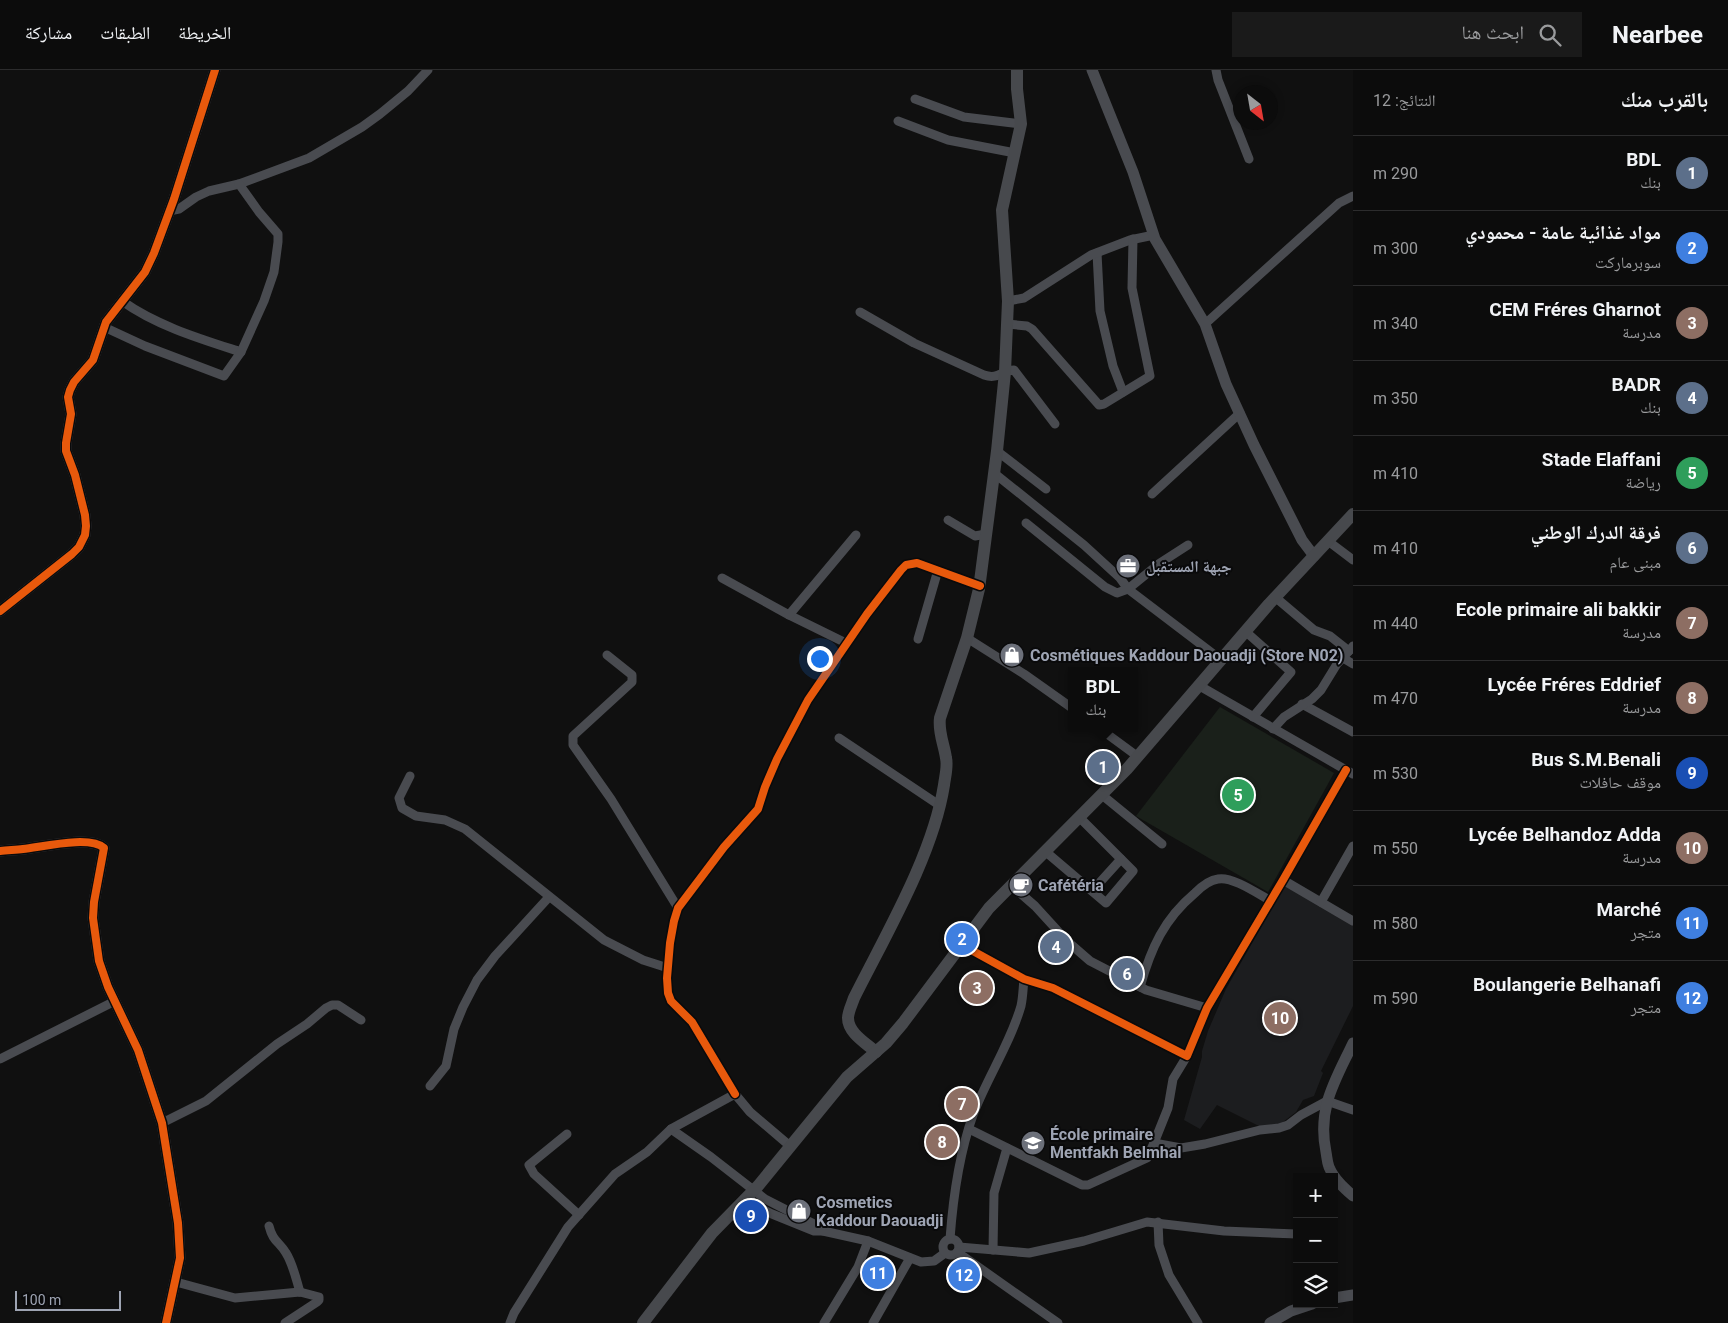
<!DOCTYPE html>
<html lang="ar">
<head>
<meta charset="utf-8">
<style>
	body { margin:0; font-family:Roboto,"Noto Naskh Arabic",sans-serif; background:#1a1a1a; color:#f1f3f6; direction:rtl }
	.controls { position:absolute; right:15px; bottom:15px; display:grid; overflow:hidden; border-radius:0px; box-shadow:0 2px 8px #0003 }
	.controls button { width:45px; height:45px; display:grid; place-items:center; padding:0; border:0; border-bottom:1px solid #2c2c2d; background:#0c0c0c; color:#f1f3f6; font:25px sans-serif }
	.compass { position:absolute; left:1233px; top:15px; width:45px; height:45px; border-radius:50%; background:#0c0c0c; box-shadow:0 2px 8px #0003; rotate:149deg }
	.scale { position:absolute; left:15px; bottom:12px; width:106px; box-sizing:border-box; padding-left:5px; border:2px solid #9ea4b3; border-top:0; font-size:14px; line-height:18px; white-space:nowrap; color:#9ea4b3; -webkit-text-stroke:4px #0a0a0b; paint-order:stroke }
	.you { position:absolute; left:819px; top:588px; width:18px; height:18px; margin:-12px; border:4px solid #fff; border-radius:50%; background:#1a73e8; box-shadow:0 0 0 8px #1a73e833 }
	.badge { display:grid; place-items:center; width:32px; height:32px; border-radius:50%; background:#6c707a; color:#fff; font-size:16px; font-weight:700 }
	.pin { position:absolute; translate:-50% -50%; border:2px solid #fff; box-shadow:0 1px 5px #0006 }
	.popup { position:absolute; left:1068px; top:597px; width:70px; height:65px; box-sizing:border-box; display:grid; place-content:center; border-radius:0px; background:#0c0c0c; filter:drop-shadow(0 1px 4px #0005); font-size:16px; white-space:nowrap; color:#9a9b9d }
	.popup b { font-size:19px; color:#f1f3f6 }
	.popup::after { content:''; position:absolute; left:50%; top:100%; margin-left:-10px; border:10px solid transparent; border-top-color:#0c0c0c }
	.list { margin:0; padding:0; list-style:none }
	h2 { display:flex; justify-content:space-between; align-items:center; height:65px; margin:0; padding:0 20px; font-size:21px }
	h2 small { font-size:16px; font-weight:400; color:#9a9b9d }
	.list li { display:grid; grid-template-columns:32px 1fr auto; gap:15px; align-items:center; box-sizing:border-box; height:75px; padding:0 20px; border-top:1px solid #2c2c2d }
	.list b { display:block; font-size:19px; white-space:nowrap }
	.list p { margin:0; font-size:16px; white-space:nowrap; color:#9a9b9d }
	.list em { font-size:16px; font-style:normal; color:#9a9b9d }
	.icon { flex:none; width:28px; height:28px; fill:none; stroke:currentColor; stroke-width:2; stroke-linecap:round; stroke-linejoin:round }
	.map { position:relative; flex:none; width:1353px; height:1253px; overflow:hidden; direction:ltr }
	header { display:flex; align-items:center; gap:30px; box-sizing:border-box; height:70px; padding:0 25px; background:#0c0c0c; border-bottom:1px solid #2c2c2d }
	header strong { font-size:24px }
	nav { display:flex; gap:28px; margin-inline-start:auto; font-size:18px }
	.search { width:350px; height:45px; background:#1a1a1a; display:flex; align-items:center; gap:12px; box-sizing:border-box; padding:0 18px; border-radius:0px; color:#9a9b9d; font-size:19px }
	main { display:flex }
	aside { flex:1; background:#0c0c0c }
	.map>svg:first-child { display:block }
</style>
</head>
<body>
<header>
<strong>Nearbee</strong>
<div class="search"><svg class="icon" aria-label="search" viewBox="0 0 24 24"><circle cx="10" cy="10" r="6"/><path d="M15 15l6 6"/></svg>ابحث هنا</div>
<nav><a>الخريطة</a><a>الطبقات</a><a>مشاركة</a></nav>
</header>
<main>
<aside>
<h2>بالقرب منك<small>النتائج: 12</small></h2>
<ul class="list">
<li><span class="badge" style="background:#5c6f8a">1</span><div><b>BDL</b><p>بنك</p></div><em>290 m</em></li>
<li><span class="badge" style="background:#3f7fe0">2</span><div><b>مواد غذائية عامة - محمودي</b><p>سوبرماركت</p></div><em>300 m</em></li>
<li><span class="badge" style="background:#8d6e63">3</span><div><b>CEM Fréres Gharnot</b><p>مدرسة</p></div><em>340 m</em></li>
<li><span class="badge" style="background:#5c6f8a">4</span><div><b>BADR</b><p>بنك</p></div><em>350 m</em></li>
<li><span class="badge" style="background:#2e9e5b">5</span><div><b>Stade Elaffani</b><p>رياضة</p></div><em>410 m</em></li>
<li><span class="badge" style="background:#5c6f8a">6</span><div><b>فرقة الدرك الوطني</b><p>مبنى عام</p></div><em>410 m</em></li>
<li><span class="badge" style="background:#8d6e63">7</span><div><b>Ecole primaire ali bakkir</b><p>مدرسة</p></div><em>440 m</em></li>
<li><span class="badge" style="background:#8d6e63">8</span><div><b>Lycée Fréres Eddrief</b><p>مدرسة</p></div><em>470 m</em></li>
<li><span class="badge" style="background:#1a4fb4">9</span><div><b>Bus S.M.Benali</b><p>موقف حافلات</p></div><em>530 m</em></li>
<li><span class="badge" style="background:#8d6e63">10</span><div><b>Lycée Belhandoz Adda</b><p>مدرسة</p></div><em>550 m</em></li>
<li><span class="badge" style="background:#3f7fe0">11</span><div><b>Marché</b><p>متجر</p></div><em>580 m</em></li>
<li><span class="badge" style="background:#3f7fe0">12</span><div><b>Boulangerie Belhanafi</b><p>متجر</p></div><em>590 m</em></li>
</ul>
</aside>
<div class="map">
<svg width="1353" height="1253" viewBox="0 0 1353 1253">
	<rect width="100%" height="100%" fill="#101010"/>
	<polygon fill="#1c1d1f" points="1285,815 1353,853 1353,936 1321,1001 1323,1003 1314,1026 1303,1030 1296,1042 1279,1055 1259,1056 1217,1035 1200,1059 1184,1050 1202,987 1202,981 1208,961 1226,919"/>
	<polygon fill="#1a201a" points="1220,637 1334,703 1268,822 1136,746"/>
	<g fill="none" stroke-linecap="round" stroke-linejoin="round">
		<g stroke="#494b50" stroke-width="9">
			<polyline points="1216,0 1218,10 1249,89"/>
			<polyline points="915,29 964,47 1021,54"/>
			<polyline points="898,51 948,70 1015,83"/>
			<polyline points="169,141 179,139 196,127 209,121 239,114 309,88 362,57 380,44 408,21 428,0"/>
			<polyline points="1097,183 1100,241 1113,296 1123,322"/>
			<path d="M122,231C157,256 201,269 241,282"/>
			<polyline points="1008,231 1024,228 1091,185 1130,170 1154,165"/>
			<path d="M860,242L914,273L984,305C999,310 1001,300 1014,300L1055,354"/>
			<polyline points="1007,254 1027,256 1032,259 1099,335 1104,334 1150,306 1132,218 1133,169"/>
			<polyline points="1205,254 1339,133 1353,126"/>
			<polyline points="104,257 145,276 224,306 241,282 264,231 274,202 278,172 278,164 259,142 239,114"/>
			<polyline points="997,381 1046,419"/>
			<polyline points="994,403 1084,475 1120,508 1128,519 1220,589"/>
			<polyline points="1152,424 1240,343"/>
			<polyline points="948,450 975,466 986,464"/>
			<polyline points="1026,453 1105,517 1117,523 1128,519 1160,493 1188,475"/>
			<polyline points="1328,471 1353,490"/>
			<polyline points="722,508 789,545 846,573"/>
			<polyline points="1275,527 1314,560 1330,566 1349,581 1353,576"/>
			<polyline points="789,545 856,465"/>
			<polyline points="1245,561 1291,602 1253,647"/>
			<polyline points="967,568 1024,604 1072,638"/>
			<polyline points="918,569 938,500"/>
			<polyline points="607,585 632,605 632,612 573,666 573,675 611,729 678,838"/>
			<polyline points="1343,588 1353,594"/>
			<polyline points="1198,615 1353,704"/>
			<polyline points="1302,634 1353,662"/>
			<polyline points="1099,658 1137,686"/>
			<polyline points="1273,659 1284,647 1312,629 1321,620 1337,594 1349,581"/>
			<polyline points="839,668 939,735"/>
			<polyline points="410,706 399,728 402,738 416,746 445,750 465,759 604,870 643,890 668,898"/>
			<polyline points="1102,725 1162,774"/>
			<polyline points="1046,782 1106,833 1133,801 1080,748"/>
			<polyline points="1283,810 1353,851"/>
			<polyline points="1012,816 1035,836 1067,871 1090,891 1146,920 1207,938"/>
			<polyline points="1092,821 1121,789"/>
			<polyline points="1321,832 1353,776"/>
			<polyline points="962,875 1024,909 1053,918 1187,986 1207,938 1283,810 1346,700"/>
			<path d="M1140,917C1151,878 1164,849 1195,823C1201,817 1210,810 1218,809C1232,806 1258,824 1271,831"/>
			<polyline points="0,989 115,931"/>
			<polyline points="430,1016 446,996 454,959 463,937 477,910 495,886 549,827"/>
			<polyline points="735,1024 692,952 671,931 668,923 667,908 670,873 674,851 678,838 724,777 758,739 765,717 777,689 808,630 867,544 901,500 906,495 917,493 980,516"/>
			<polyline points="162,1053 206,1031 277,974 307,954 326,938 332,935 338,935 361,950"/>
			<polyline points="671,1059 711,1087 765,1129 816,1155 823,1161"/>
			<polyline points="969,1059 1082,1115 1088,1115 1147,1088 1154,1073 1181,1078 1205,1074 1260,1060 1279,1058 1288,1055 1301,1045 1327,1031 1353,1040"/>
			<polyline points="567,1064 529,1095 534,1104 579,1145"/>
			<polyline points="1154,1073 1168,1038 1173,1009 1187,986"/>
			<polyline points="746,1128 758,1137 772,1144 814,1161 823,1161 868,1171 921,1192 934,1191 945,1183"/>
			<polyline points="1158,1152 1159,1175 1169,1205 1198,1253"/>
			<path d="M269,1156C273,1172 279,1171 286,1183C293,1194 296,1209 300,1222"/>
			<circle cx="951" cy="1177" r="8"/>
			<path d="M950,1169C953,1128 959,1084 973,1045C987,1008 1010,974 1021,936C1023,927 1023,918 1024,909"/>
			<polyline points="959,1177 1029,1183 1084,1171 1147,1152 1224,1161 1297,1164"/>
			<polyline points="993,1180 994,1123 1007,1078"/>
			<polyline points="957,1182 1058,1253"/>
			<polyline points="176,1212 235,1228 300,1222 319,1227 319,1230 317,1232 285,1253"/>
			<polyline points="510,1253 514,1243 568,1157 615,1104 647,1082 671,1059 735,1024 750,1042 790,1076"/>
			<polyline points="824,1253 858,1197 868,1171"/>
			<polyline points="873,1253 910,1188"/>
		</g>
		<g stroke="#494b50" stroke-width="11">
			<polyline points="1092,0 1133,102 1155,169 1205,254 1226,314 1254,375 1302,470 1314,486"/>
			<polyline points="0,541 72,484 79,477 85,465 86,456 85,445 75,405 66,381 66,373 71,344 68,327 70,320 74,312 93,290 106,252 145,202 154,183 174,129 215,0"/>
			<path d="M0,781C8,780 16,780 23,779C42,777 90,765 104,778L94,832L93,848L99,891L108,917L138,980L162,1053L178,1153L180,1188L166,1253"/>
			<path d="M1353,973C1335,1011 1317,1038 1326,1082C1327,1087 1327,1092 1329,1097C1334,1109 1344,1118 1353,1126"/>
			<polyline points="1334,1228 1353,1225"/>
			<polyline points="1270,1253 1291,1241 1312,1234"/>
		</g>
		<g stroke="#47494d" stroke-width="12">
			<path d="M876,982C866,973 848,963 848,948C848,942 852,934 854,928C886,864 933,785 944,715C945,707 948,696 946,688C944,674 938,662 940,648L967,568L979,519L997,381L1005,302L1008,231L1002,140L1021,54L1017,19V0"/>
			<polyline points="643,1253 712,1163 758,1116 847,1007 886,973 903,953 989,838 1127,699 1269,534 1353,444"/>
		</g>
		<defs>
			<g id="cycleway">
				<polyline points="0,541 72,484 79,477 85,465 86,456 85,445 75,405 66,381 66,373 71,344 68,327 70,320 74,312 93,290 106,252 145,202 154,183 174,129 215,0"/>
				<path d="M0,781C8,780 16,780 23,779C42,777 90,765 104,778L94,832L93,848L99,891L108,917L138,980L162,1053L178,1153L180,1188L166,1253"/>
				<polyline points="962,875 1024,909 1053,918 1187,986 1207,938 1283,810 1346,700"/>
				<polyline points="735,1024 692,952 671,931 668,923 667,908 670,873 674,851 678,838 724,777 758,739 765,717 777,689 808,630 867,544 901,500 906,495 917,493 980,516"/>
			</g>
		</defs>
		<use href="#cycleway" stroke="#0a0a0b" stroke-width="11"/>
		<use href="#cycleway" stroke="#e8590c" stroke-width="8"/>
	</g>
	<defs>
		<symbol id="office-disc" viewBox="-11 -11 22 22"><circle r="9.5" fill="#6c707a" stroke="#0a0a0b"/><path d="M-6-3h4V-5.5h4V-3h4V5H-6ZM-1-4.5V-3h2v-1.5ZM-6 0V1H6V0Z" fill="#fff"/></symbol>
		<symbol id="shop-disc" viewBox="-11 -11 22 22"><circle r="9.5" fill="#6c707a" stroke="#0a0a0b"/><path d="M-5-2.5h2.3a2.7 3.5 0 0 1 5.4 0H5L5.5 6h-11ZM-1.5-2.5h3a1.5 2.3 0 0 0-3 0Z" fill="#fff"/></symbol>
		<symbol id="cafe-disc" viewBox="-11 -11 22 22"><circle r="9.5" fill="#6c707a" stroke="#0a0a0b"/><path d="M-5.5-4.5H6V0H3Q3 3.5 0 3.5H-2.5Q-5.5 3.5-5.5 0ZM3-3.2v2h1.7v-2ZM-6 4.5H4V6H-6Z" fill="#fff"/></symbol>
		<symbol id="school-disc" viewBox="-11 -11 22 22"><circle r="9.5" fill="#6c707a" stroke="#0a0a0b"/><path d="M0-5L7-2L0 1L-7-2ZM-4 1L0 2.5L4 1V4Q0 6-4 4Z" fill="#fff"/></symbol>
	</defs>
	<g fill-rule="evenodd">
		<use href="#office-disc" x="1114" y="482" width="28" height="28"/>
		<use href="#shop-disc" x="998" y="571" width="28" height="28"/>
		<use href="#cafe-disc" x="1007" y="801" width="28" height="28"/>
		<use href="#school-disc" x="1019" y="1059" width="28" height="28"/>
		<use href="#shop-disc" x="785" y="1127" width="28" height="28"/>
	</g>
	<g text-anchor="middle" stroke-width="4" stroke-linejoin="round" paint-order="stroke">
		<g font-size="16" font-weight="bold" fill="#9ea4b3" stroke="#0a0a0b" text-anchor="start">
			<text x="1146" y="502">جبهة المستقبل</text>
			<text x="1030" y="591">Cosmétiques Kaddour Daouadji (Store N02)</text>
			<text x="1038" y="821">Cafétéria</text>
			<text x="1050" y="1070">École primaire<tspan x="1050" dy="18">Mentfakh Belmhal</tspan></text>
			<text x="816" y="1138">Cosmetics<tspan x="816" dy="18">Kaddour Daouadji</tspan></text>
		</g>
	</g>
</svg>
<div class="controls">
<button>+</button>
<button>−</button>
<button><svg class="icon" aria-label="layers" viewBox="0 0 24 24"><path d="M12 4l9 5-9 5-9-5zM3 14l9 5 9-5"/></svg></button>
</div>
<svg class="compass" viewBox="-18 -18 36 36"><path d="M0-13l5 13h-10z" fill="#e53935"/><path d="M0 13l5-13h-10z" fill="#9a9b9d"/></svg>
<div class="scale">100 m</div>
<div class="you"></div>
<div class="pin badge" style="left:1103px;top:697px;background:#5c6f8a">1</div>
<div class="popup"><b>BDL</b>بنك</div>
<div class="pin badge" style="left:962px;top:869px;background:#3f7fe0">2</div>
<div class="pin badge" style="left:977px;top:918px;background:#8d6e63">3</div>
<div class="pin badge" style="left:1056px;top:877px;background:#5c6f8a">4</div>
<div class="pin badge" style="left:1238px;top:725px;background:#2e9e5b">5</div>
<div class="pin badge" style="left:1127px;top:904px;background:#5c6f8a">6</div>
<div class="pin badge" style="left:962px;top:1034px;background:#8d6e63">7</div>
<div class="pin badge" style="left:942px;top:1072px;background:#8d6e63">8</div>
<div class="pin badge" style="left:751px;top:1146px;background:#1a4fb4">9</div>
<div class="pin badge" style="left:1280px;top:948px;background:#8d6e63">10</div>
<div class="pin badge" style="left:878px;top:1203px;background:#3f7fe0">11</div>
<div class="pin badge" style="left:964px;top:1205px;background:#3f7fe0">12</div>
</div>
</main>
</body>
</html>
